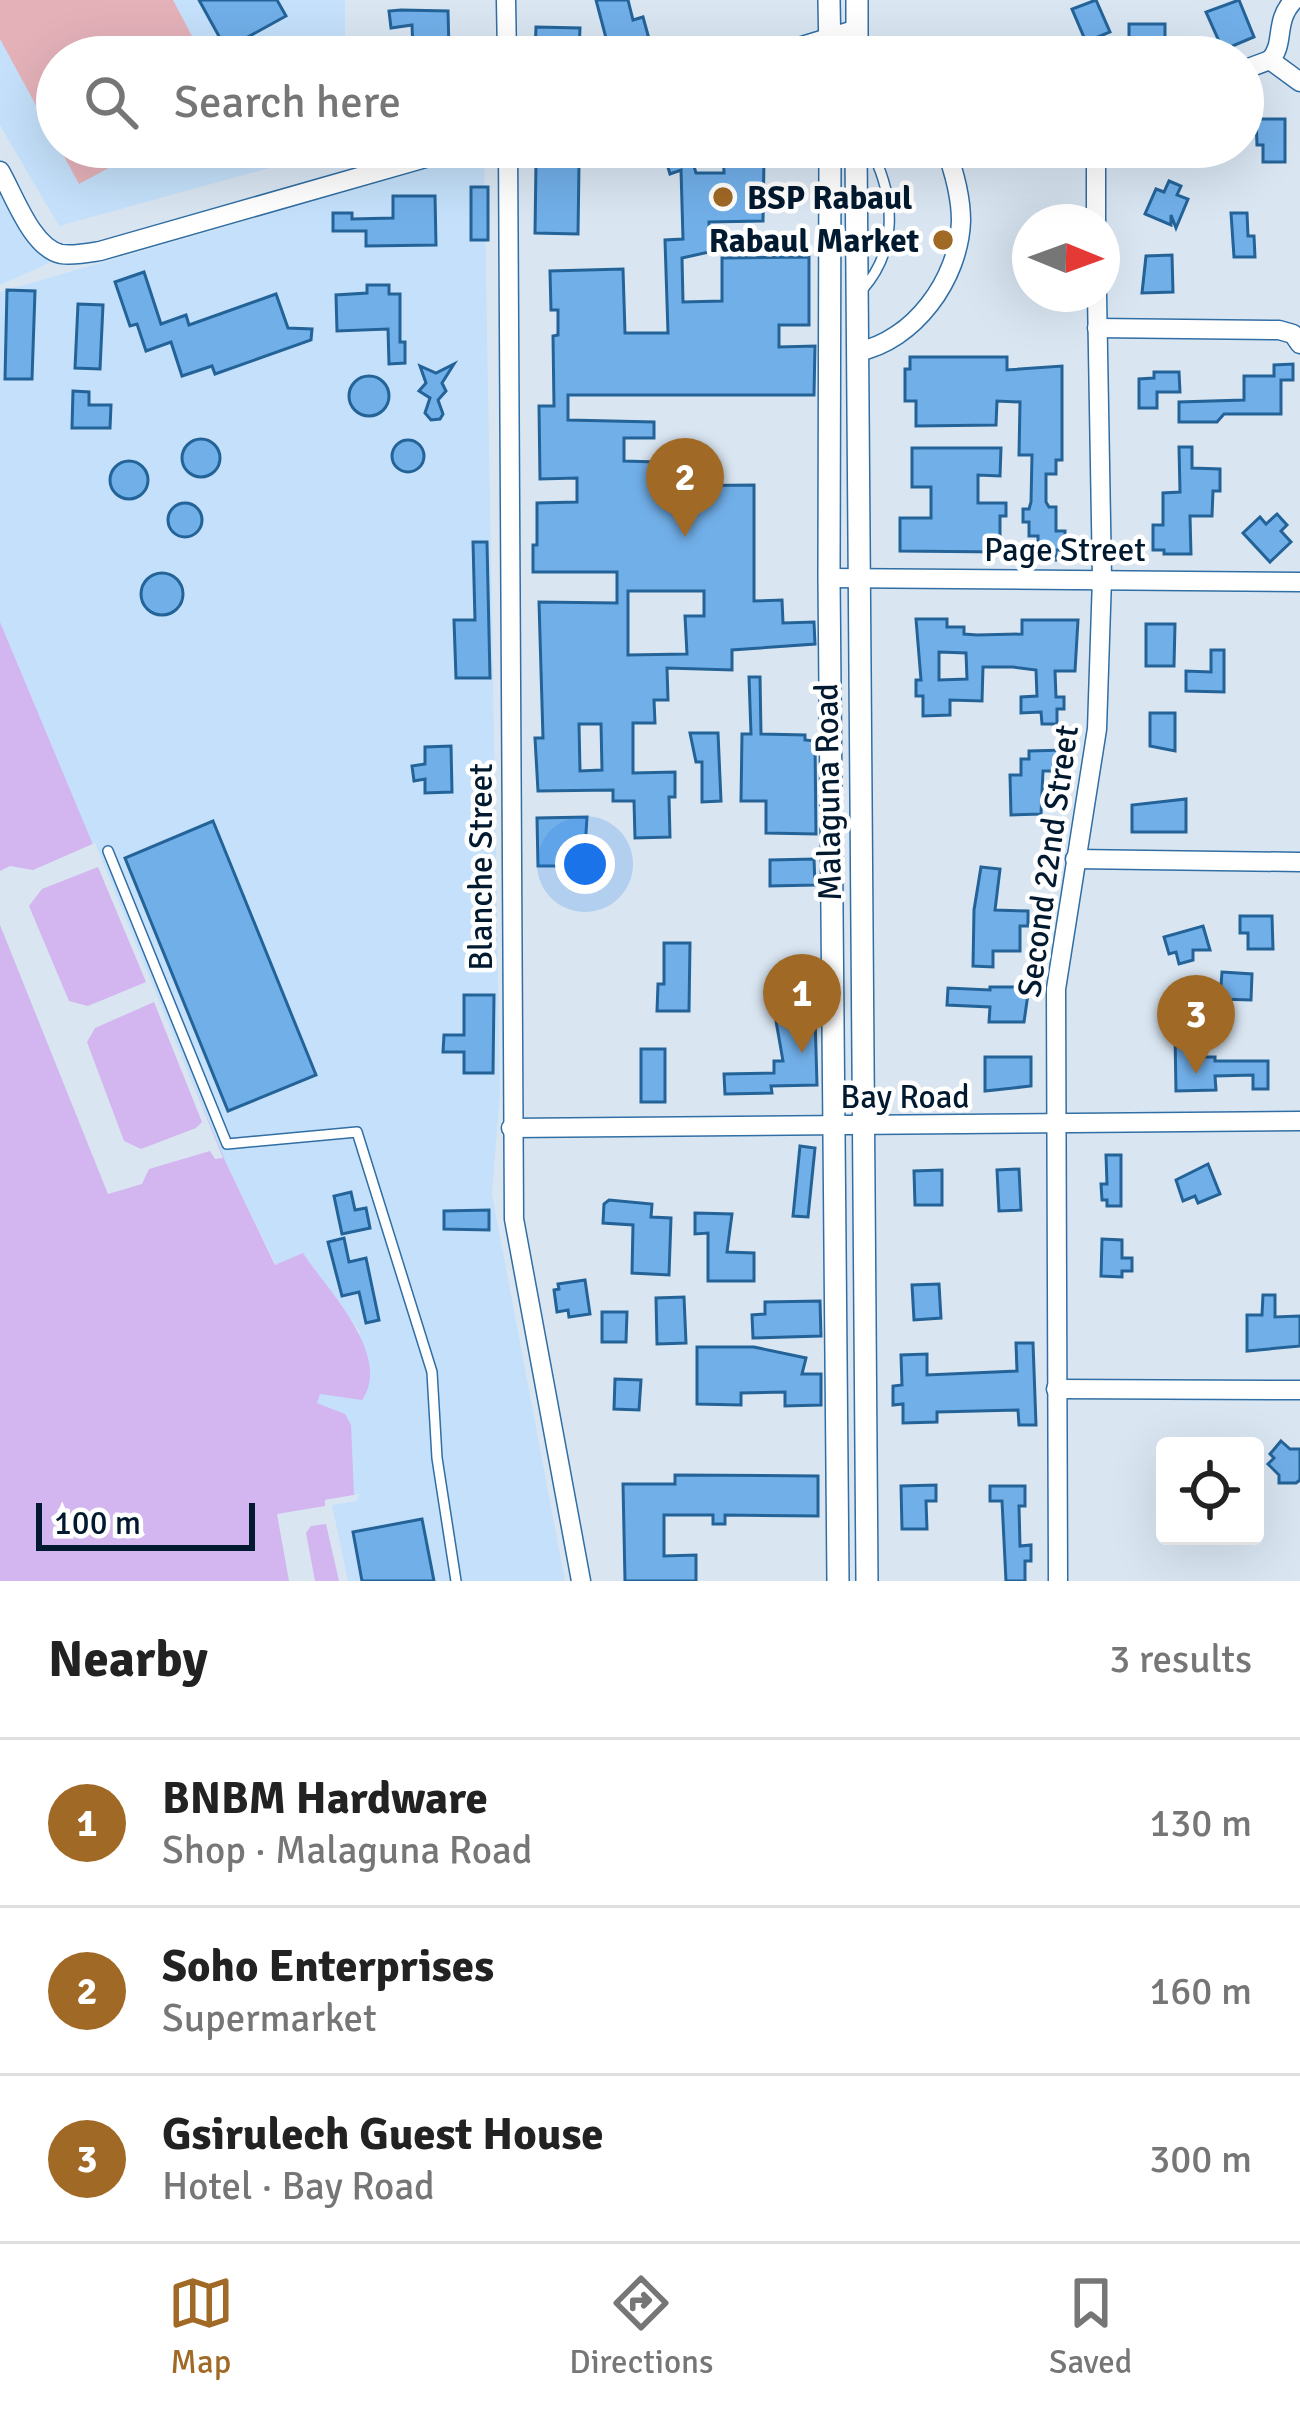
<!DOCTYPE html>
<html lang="en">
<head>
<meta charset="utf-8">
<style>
	body { margin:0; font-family:Signika,sans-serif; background:#f2f2f2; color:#222 }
	.controls { position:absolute; right:36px; bottom:36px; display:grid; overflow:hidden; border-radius:12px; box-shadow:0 12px 48px #0002 }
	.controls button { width:108px; height:108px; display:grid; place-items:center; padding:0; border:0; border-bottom:3px solid #e0e0e0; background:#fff; color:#222; font:60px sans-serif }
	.compass { position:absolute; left:1012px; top:204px; width:108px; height:108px; border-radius:50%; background:#fff; box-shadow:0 12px 48px #0002; rotate:91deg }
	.scale { position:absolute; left:36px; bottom:30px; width:219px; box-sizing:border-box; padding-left:12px; border:6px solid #021a30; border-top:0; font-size:33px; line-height:42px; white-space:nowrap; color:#021a30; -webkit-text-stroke:9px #fff; paint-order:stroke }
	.you { position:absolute; left:585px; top:864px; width:42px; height:42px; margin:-30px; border:9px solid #fff; border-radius:50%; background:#1a73e8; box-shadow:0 0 0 18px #1a73e833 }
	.badge { display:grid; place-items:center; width:78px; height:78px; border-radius:50%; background:#a06925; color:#fff; font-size:39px; font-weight:700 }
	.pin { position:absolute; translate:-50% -99px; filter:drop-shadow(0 3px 6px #0008) }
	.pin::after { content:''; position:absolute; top:63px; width:42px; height:36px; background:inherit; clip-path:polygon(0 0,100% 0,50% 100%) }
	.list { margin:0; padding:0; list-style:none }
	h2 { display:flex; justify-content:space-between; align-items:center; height:156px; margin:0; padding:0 48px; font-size:51px }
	h2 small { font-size:39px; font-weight:400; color:#767676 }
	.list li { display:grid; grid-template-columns:78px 1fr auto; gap:36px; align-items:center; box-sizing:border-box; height:168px; padding:0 48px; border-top:3px solid #e0e0e0 }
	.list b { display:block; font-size:45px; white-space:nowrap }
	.list p { margin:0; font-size:39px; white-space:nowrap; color:#767676 }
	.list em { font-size:39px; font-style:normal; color:#767676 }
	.icon { flex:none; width:66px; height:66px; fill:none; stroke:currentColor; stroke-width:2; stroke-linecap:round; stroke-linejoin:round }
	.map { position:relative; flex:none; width:1300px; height:1581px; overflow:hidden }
	.search { position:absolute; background:#fff; box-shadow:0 12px 48px #0002; left:36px; right:36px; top:36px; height:132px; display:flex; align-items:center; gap:30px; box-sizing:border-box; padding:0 42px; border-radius:66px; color:#767676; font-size:45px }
	.sheet { height:660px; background:#fff }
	nav { display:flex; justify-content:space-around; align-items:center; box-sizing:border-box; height:168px; border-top:3px solid #e0e0e0; background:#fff; font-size:33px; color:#767676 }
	nav a { display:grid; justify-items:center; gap:6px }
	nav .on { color:#a06925 }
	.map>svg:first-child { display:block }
</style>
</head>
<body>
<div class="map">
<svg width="1300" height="1581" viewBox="0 0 1300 1581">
	<rect width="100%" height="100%" fill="#d9e6f2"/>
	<g fill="#c4e0fa">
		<polygon points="0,0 345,0 345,57 57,57 57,147 345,147 59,226 0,125"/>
		<polygon points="484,152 500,1092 492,1194 565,1581 342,1581 325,1500 345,1414 317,1403 319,1394 360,1332 303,1254 276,1265 223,1158 0,622 0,292"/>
		<polygon points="0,185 49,263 0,285"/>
	</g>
	<g fill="#e4b1b9">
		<polygon points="0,0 173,0 203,57 57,57 57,144 0,39"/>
		<polygon points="59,147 147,147 79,184"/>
	</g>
	<path fill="#d3b5f0" d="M0,622L226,1163L275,1265L303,1253C327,1290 393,1355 362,1400L320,1394L317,1403L345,1414L351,1425L354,1495L325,1500L342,1581H0Z"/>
	<g fill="#d9e6f2" fill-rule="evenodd">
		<path d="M95,843L223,1158L215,1159L210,1151L149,1169L142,1184L108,1194L0,925V871L10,866L33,870ZM98,867L146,982L88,1006L69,1001L29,906L42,889ZM154,1002L202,1122L196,1128L141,1149L124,1141L87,1042L95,1028Z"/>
		<polygon points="360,1494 356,1501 332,1505 348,1581 339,1581 326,1524 311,1526 306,1533 315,1581 289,1581 277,1514 325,1506 325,1500"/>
	</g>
	<g fill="#71afe9" stroke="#246398" stroke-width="3" fill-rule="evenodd">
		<polygon points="199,0 277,0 286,16 226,49"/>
		<polygon points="596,0 628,0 633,20 643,17 654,57 611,57"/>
		<polygon points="1096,0 1110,32 1086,42 1072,9"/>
		<polygon points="1239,0 1254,37 1223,50 1206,12"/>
		<polygon points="401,10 448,11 449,49 413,50 412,25 391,28 389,11"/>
		<rect x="1129" y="24" width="36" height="24"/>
		<polygon points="536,27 580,28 579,53 535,53"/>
		<polygon points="1256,119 1285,119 1285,162 1263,162 1263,145 1257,145"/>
		<path d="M662,147H688L696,173H724L723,147H809V157L764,159L763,221L709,222V252L682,258L683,302L722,301V258L809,257V325H779V347L815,346L814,395H568V420L654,422V438H624V461L657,462V486L754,485V601L782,600L783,623L814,622L815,644L732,650V670L667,668L668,700H654L655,723H633V773L675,772V797H669L670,837L635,838L634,801H613V790L538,791L535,738H543L539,602L617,603V572H533V545H537V503L577,502V478L540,479L539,406H554L553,336L558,335V310H551L550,271L623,269L625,333H668L665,240L683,239L681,170L670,174ZM628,591H704V616H685L687,654L628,655ZM579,724H601L602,770L580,771Z"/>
		<polygon points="536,163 579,164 578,234 535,233"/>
		<polygon points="1169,181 1181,186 1177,195 1188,199 1176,228 1171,215 1171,225 1145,214 1156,189 1164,192"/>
		<rect x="471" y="187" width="17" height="53"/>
		<polygon points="393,196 435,196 436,245 366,246 366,231 333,231 333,213 352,213 352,219 393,218"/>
		<polygon points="1231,213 1247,213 1248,236 1254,236 1255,257 1234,257"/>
		<polygon points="1172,255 1173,292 1142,293 1146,256"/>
		<polygon points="144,272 161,324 186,315 189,325 276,294 288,328 312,329 311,340 215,374 212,366 182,376 171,342 146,351 137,324 130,326 115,282"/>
		<polygon points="367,285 389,285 389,294 400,294 400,342 405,342 405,363 389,364 388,329 337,331 336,295 367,293"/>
		<polygon points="7,290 35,291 32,379 5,379"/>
		<polygon points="78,304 103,305 100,369 75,368"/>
		<polygon points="910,357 1007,357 1007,370 1062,366 1062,460 1056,460 1056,474 1046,474 1046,502 1049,507 1056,507 1056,531 1065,531 1065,550 1056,550 1056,560 1038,560 1038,536 1029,536 1029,522 1023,522 1023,509 1029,509 1031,502 1032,455 1019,455 1020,402 997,401 996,425 916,426 916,401 905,401 905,369 910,369"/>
		<polygon points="454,364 442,383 446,391 438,400 443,414 440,419 431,420 425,413 430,398 419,391 426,383 420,366 436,373"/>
		<polygon points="1293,364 1293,380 1281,380 1281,414 1224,414 1217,422 1179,422 1179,402 1244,400 1244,376 1274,376 1274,365"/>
		<polygon points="1154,372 1179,372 1180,392 1157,392 1157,408 1139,408 1139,379 1154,378"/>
		<circle cx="369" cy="396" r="20"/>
		<polygon points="73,391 89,392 89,405 111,405 110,428 72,428"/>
		<circle cx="201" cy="458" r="19"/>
		<circle cx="408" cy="456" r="16"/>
		<polygon points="1179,447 1192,447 1192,468 1220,469 1220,491 1213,491 1212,516 1190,516 1191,554 1164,554 1164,550 1153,550 1153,525 1163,525 1163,493 1180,492"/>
		<polygon points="912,448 1001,448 1000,476 978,475 978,503 1006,503 1006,516 1000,516 1000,552 900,551 900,518 931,518 931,487 912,487"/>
		<circle cx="129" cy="480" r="19"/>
		<circle cx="185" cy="520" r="17"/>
		<polygon points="1277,514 1287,525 1281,531 1291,542 1270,562 1243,533 1260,517 1266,524"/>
		<polygon points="473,542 487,542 490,678 456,678 454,620 475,620"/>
		<circle cx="162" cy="594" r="21"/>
		<path d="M916,619H947V627H964V634L977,635L1022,634V620H1078L1075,671H1055L1056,697H1064V709H1057V724H1042L1041,712L1021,713V697L1037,696L1036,670L1013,667H983L982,701L950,700V715L923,716V696H916V680H921ZM939,652L966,653L967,679L939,680Z"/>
		<polygon points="1146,624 1175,624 1174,666 1146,666"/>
		<polygon points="1211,650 1224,650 1224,692 1186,691 1186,671 1211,672"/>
		<polygon points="749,677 760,677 761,734 805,735 805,740 815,741 816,834 766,833 766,801 741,801 742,734 751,734"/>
		<polygon points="1150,713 1175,713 1175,751 1150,746"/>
		<polygon points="690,733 718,733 721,801 702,802 702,762 696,762"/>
		<polygon points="451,746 452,792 425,793 425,779 414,781 412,766 425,764 425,747"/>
		<polygon points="1066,750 1066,771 1043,771 1041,814 1011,815 1010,775 1021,775 1021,759 1029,759 1029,751"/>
		<polygon points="1186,799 1186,832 1132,832 1132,805"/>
		<polygon points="587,817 584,866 538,866 537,818"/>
		<polygon points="213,821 316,1075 228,1111 125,858"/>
		<polygon points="814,859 815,885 770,886 770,860"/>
		<polygon points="981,867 1000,869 995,910 1028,911 1028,926 1020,926 1020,951 993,951 993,967 973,966 974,910"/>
		<polygon points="1240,916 1272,916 1273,949 1248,949 1248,933 1240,933"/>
		<polygon points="1203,926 1210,950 1193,950 1193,960 1179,964 1176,952 1169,954 1164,937"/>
		<polygon points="664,943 690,943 689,1011 657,1011 658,984 664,984"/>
		<polygon points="1222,972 1252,974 1251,1000 1220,999"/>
		<polygon points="990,987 1029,987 1024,1022 989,1022 990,1007 947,1005 948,988 990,990"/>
		<polygon points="464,995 494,995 493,1073 464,1073 464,1052 443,1052 444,1035 464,1035"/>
		<polygon points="786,1016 815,1016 817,1085 771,1086 772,1093 725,1094 724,1074 774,1073 774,1061 783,1061 776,1021 786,1021"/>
		<polygon points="1204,1033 1204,1057 1215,1057 1215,1061 1268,1061 1268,1089 1253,1089 1253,1075 1215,1076 1216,1090 1176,1091 1175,1034"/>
		<rect x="641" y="1049" width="24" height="53"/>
		<polygon points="985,1057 1031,1057 1031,1086 985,1091"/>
		<polygon points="800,1146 815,1148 808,1217 793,1216"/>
		<polygon points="1106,1155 1121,1155 1121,1206 1107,1206 1107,1200 1102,1200 1101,1184 1107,1184"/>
		<polygon points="1208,1164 1220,1194 1198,1203 1195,1196 1183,1201 1176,1180"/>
		<polygon points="1019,1169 1021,1210 999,1211 997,1170"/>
		<polygon points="942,1170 942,1205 915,1205 914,1171"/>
		<polygon points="351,1192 355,1210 366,1208 370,1228 342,1234 334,1196"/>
		<polygon points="609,1200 652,1204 651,1217 671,1218 669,1275 632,1273 633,1225 603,1223 604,1204"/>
		<polygon points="489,1210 489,1230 444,1229 444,1211"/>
		<polygon points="695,1213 732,1214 727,1252 754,1253 754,1281 708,1281 708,1233 695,1234"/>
		<polygon points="344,1238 349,1262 366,1258 379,1320 366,1323 359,1292 342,1296 328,1242"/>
		<polygon points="1102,1239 1122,1240 1122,1258 1132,1258 1132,1271 1122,1271 1122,1277 1101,1276"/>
		<polygon points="585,1280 590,1314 569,1317 568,1310 557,1312 554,1290 559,1289 558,1284"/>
		<polygon points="939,1284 941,1318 914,1320 912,1285"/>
		<polygon points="1263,1295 1275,1295 1275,1317 1300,1316 1300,1346 1247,1351 1247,1315 1262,1315"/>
		<polygon points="684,1297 686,1343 657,1344 656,1298"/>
		<polygon points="820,1301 821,1336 753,1338 752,1315 765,1314 765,1302"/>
		<polygon points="602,1312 627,1312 626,1342 602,1342"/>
		<polygon points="1016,1343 1033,1343 1036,1425 1019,1425 1018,1410 937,1412 937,1422 903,1423 903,1404 893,1405 893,1386 902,1385 901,1355 927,1354 927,1375 1017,1371"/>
		<polygon points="697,1347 754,1347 806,1358 802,1374 821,1374 821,1405 785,1406 785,1392 741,1393 741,1405 697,1404"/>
		<polygon points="615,1379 641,1380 639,1410 614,1409"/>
		<polygon points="1281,1441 1290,1449 1300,1449 1300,1480 1296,1483 1279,1483 1279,1475 1268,1464 1274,1458 1270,1454"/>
		<polygon points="675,1475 818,1476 818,1516 725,1515 725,1524 713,1524 713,1515 664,1515 664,1556 696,1555 696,1581 625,1581 623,1484 675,1484"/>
		<polygon points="936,1485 936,1501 926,1501 927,1529 902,1529 901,1486"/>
		<polygon points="990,1486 1025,1486 1025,1506 1019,1506 1020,1546 1031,1545 1031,1561 1025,1561 1025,1581 1006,1581 1002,1501 990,1501"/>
		<polygon points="422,1519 434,1581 362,1581 353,1532"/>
	</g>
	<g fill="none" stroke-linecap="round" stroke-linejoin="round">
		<defs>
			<g id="service">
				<path d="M856,148L874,156C895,201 897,250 863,289"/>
				<polyline points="108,851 227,1144 357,1132 432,1372 437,1458 456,1581"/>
			</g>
			<g id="minor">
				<polyline points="506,0 507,57"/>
				<polyline points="766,57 857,29"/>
				<path d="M1270,60C1286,43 1273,22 1294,0"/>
				<polyline points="1243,70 1270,60 1300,82"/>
				<polyline points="508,147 514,1219 581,1581"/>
				<polyline points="1096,147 1096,222"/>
				<path d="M0,171C14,195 32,248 61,254C73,256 88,253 100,251L464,147"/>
				<polyline points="1097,328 1279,330 1293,334 1300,344"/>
				<path d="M857,352C914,341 959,279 961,221C961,195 954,171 945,147"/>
				<polyline points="829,578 1300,582"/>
				<polyline points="1075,859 1300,862"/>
				<polyline points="511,1128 1300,1121"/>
				<polyline points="1056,1389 1300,1390"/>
				<polyline points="1058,1581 1056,989 1097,729 1102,578 1097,294"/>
			</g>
			<g id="tertiary">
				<polyline points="829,0 830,57"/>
				<polyline points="857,57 857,0"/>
				<polyline points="830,147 829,578 838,1581"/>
				<polyline points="856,147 867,1581"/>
			</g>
		</defs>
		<use href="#service" stroke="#306ea4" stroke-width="12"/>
		<use href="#minor" stroke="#306ea4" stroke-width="21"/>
		<use href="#tertiary" stroke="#306ea4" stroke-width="24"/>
		<use href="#service" stroke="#fff" stroke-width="9"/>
		<use href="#minor" stroke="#fff" stroke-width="18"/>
		<use href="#tertiary" stroke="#fff" stroke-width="21"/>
	</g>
	<g fill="#a06925" stroke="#fff" stroke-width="4.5">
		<circle cx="723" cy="197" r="12"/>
		<circle cx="943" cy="240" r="12"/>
	</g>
	<g text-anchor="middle" stroke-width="9" stroke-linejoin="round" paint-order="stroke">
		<g font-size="33" font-weight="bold" fill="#021a30" stroke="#fff" text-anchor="start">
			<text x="747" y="209">BSP Rabaul</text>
			<text x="919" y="252" text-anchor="end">Rabaul Market</text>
		</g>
		<g font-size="33" fill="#021a30" stroke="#fff">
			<text x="1065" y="561">Page Street</text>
			<text transform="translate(827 792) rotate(-91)" y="12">Malaguna Road</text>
			<text transform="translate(1047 861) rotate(-82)" y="12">Second 22nd Street</text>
			<text transform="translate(480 867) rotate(-90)" y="12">Blanche Street</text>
			<text x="905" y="1108">Bay Road</text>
		</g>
	</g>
</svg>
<div class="controls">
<button><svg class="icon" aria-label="locate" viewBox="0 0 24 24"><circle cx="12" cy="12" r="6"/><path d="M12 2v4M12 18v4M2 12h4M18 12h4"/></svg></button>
</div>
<svg class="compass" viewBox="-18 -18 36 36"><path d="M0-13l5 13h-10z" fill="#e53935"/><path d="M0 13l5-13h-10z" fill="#767676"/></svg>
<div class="scale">100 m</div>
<div class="you"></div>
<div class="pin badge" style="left:802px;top:1053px">1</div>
<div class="pin badge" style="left:685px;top:537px">2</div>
<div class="pin badge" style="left:1196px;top:1074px">3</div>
<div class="search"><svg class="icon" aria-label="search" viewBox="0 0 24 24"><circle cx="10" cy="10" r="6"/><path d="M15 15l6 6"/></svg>Search here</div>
</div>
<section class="sheet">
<h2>Nearby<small>3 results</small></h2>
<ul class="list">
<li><span class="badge">1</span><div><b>BNBM Hardware</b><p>Shop · Malaguna Road</p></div><em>130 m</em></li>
<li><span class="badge">2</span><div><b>Soho Enterprises</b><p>Supermarket</p></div><em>160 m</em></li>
<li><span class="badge">3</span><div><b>Gsirulech Guest House</b><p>Hotel · Bay Road</p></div><em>300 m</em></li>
</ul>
</section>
<nav>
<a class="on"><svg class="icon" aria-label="map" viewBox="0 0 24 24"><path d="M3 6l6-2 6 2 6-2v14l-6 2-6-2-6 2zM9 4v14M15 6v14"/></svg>Map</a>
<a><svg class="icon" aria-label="directions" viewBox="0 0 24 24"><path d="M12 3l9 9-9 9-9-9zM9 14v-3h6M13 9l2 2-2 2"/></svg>Directions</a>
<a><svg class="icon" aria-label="saved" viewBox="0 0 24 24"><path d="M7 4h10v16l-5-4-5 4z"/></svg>Saved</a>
</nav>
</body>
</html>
